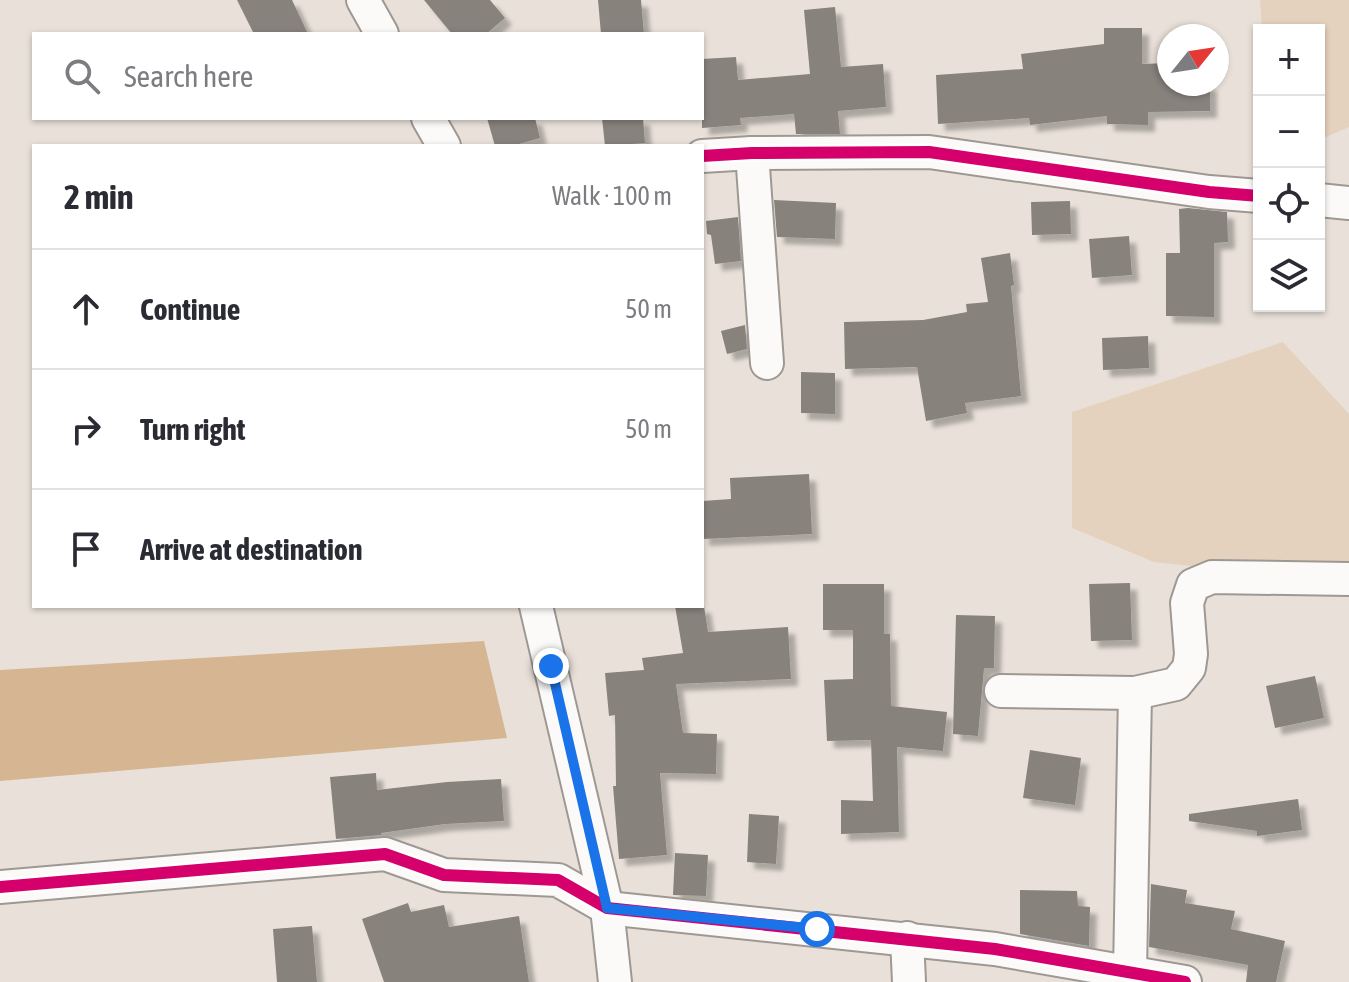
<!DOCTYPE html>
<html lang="en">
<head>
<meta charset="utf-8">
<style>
	body { margin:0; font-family:"Asap Condensed",sans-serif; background:#f7f7f7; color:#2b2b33 }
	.controls { position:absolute; right:24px; top:24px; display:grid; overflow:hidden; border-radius:0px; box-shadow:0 2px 6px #0004 }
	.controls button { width:72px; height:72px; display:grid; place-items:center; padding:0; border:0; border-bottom:2px solid #e1e1e2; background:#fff; color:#2b2b33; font:40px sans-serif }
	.compass { position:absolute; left:1157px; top:24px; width:72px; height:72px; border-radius:50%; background:#fff; box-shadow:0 2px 6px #0004; rotate:60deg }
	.stop { position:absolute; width:24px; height:24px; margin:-18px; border:6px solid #1a73e8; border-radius:50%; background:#fff }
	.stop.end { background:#1a73e8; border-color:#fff; box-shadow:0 2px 8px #0008 }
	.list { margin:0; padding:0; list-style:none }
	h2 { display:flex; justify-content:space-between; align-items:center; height:104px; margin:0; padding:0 32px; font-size:34px }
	h2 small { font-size:26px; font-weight:400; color:#7c7c81 }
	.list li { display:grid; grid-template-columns:52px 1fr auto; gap:24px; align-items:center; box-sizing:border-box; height:120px; padding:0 32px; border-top:2px solid #e1e1e2 }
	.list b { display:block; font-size:30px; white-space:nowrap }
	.list em { font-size:26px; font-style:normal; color:#7c7c81 }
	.icon { flex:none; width:44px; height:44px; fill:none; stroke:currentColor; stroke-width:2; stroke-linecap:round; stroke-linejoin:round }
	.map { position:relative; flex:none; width:1349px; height:982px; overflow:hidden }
	.search { position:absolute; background:#fff; box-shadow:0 2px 6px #0004; left:32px; top:32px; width:672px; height:88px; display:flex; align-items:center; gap:20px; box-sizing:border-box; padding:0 28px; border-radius:0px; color:#7c7c81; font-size:30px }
	.panel { position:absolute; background:#fff; box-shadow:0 2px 6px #0004; left:32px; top:144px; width:672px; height:464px; border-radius:0px }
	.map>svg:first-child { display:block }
</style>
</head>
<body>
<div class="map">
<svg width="1349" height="982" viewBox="0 0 1349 982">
	<defs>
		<filter id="shadow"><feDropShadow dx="7" dy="7" stdDeviation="2" flood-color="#0004"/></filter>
	</defs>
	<rect width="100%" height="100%" fill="#e9e1d9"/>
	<g fill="#e5d2be">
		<polygon points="1260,0 1349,0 1349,127 1319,140 1319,30 1262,30"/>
		<polygon points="1283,342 1349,414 1349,583 1154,562 1072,528 1072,412"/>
	</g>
	<polygon fill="#d6b692" points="484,641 507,738 0,781 0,670"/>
	<g fill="#88827d" filter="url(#shadow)">
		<polygon points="237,0 292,0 308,34 254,34"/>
		<polygon points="424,0 490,0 505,18 486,34 452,34"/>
		<polygon points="598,0 641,0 644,34 601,34"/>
		<polygon points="835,7 841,67 883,64 886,107 838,111 840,134 796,134 794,114 740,118 741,125 702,128 702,59 736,57 738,80 810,74 804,10"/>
		<polygon points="1104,28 1142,28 1142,64 1169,63 1169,84 1210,84 1210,111 1148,112 1148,125 1107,124 1107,116 1030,125 1029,118 938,124 936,75 1023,69 1021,54 1104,44"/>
		<polygon points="487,118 535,118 540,138 512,146 495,146"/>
		<polygon points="602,118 643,118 645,143 605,146"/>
		<polygon points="774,200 836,203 835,239 777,237"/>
		<polygon points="1070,201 1071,234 1032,235 1031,202"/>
		<polygon points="1188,208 1227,212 1228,242 1214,243 1214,317 1166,316 1166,253 1180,253 1179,209"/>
		<polygon points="738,217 741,261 715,264 711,235 707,234 706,221"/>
		<polygon points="1129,236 1132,275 1092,278 1089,239"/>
		<polygon points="1010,253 1014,285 1011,286 1021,396 965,403 967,413 926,421 917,367 845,369 844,322 923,320 967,312 966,304 988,302 981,258"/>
		<polygon points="745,325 747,349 727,354 721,331"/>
		<polygon points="1148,336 1149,368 1103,370 1102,338"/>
		<polygon points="801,372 835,373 835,414 801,413"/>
		<polygon points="809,474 812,534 702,539 702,501 731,499 730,478"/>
		<polygon points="1130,583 1132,640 1091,641 1089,584"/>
		<polygon points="823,584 884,584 884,634 890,634 891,706 947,712 943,751 897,747 899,832 841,834 841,800 873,801 871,740 827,741 824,680 853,679 853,630 823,630"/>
		<polygon points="675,606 704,606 708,632 788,627 791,679 676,684 683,733 717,734 716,774 660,773 667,855 619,859 613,786 616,786 615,715 609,716 605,673 644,670 642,658 683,653"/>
		<polygon points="956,615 995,616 994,668 984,668 978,736 953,734"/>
		<polygon points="1315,676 1324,718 1275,728 1266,686"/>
		<polygon points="1030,750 1081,758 1075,805 1023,798"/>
		<polygon points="376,773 377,790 447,782 501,779 504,821 445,824 381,833 381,835 336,839 330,777"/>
		<polygon points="1298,799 1302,830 1257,836 1257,831 1189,821 1189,814"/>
		<polygon points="749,814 779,816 776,864 747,862"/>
		<polygon points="675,853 708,855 706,896 673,895"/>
		<polygon points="1151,884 1187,890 1185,903 1235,911 1231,929 1285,941 1276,982 1246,982 1248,965 1149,947"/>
		<polygon points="1020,890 1077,891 1078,906 1090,907 1089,946 1020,934"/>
		<polygon points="408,903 411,912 444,905 449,927 519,916 529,982 384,982 362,919"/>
		<polygon points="312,926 317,982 277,982 273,929"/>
	</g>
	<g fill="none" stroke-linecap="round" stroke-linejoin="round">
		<defs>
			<g id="minor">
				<polyline points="363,0 382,34"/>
				<polyline points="428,118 444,146"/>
				<polyline points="752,153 767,363"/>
				<polyline points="702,156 752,153 929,152 1209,192 1259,196"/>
				<polyline points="1319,200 1349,203"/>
				<polyline points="536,606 607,908 615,982"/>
				<polyline points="1001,691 1135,693 1176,684 1189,668 1191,654 1187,603 1193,585 1212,577 1349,579"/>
				<polyline points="0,887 385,854 444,875 558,880 607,908 995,949 1185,982"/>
				<polyline points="907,938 909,982"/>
				<polyline points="1130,973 1135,693"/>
			</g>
		</defs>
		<use href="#minor" stroke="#9e9893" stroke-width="36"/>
		<use href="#minor" stroke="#fcfaf9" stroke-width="32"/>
		<defs>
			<g id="cycleway">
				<polyline points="702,156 752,153 929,152 1209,192 1259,196"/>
				<polyline points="0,887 385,854 444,875 558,880 607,908 995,949 1185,982"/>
			</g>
		</defs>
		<use href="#cycleway" stroke="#fff" stroke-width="17"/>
		<use href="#cycleway" stroke="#d6006c" stroke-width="12"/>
	</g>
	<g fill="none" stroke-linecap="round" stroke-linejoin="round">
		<polyline stroke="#1a73e8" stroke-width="10" points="551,666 607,908 817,929"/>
	</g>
</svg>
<div class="controls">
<button>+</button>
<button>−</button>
<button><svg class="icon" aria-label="locate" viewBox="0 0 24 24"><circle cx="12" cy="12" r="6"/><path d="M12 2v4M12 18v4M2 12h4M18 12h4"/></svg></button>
<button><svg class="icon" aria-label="layers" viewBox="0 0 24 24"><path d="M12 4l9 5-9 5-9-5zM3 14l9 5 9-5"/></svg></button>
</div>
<svg class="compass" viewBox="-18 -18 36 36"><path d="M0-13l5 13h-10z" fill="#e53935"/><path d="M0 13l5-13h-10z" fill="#7c7c81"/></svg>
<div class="stop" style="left:817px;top:929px"></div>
<div class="stop end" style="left:551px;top:666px"></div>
<div class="search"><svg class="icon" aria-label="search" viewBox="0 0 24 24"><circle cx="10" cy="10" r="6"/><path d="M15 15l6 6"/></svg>Search here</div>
<section class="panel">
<h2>2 min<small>Walk · 100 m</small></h2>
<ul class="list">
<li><svg class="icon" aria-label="ahead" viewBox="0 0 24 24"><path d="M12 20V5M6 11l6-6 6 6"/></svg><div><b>Continue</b></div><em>50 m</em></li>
<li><svg class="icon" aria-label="right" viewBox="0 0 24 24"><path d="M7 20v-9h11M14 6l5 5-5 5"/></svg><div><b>Turn right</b></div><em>50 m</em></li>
<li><svg class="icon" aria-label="arrive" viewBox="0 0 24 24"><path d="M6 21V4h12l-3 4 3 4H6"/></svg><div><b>Arrive at destination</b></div></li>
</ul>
</section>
</div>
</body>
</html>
